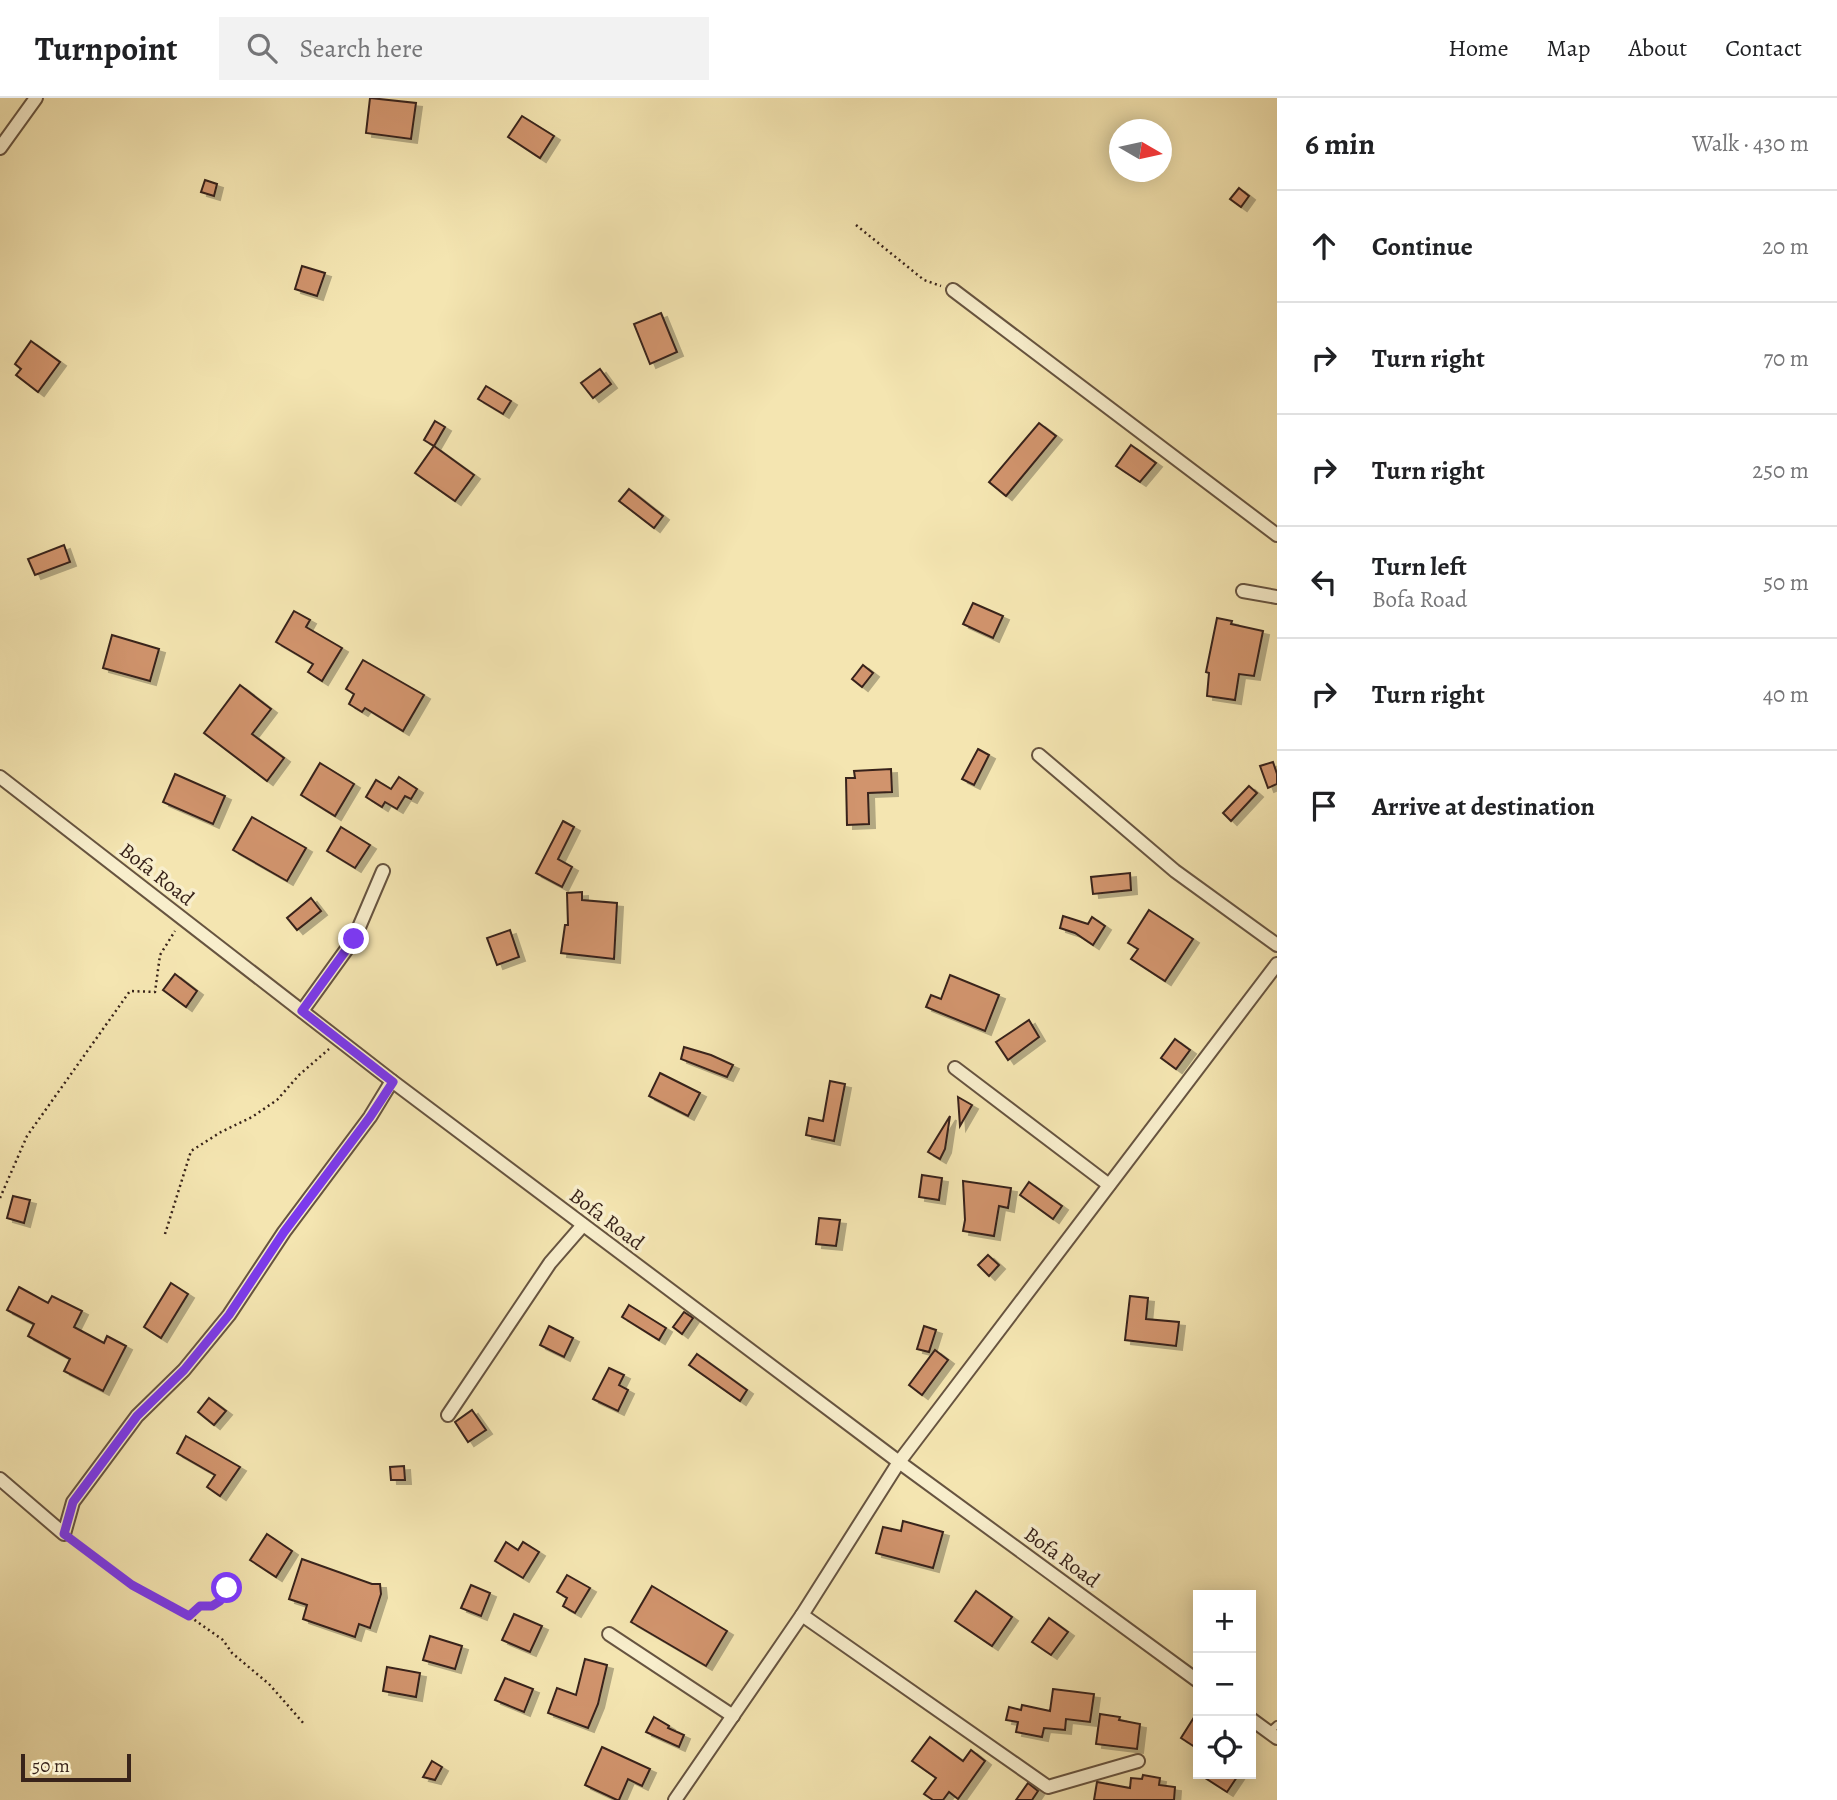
<!DOCTYPE html>
<html lang="en">
<head>
<meta charset="utf-8">
<style>
	body { margin:0; font-family:Alegreya,serif; background:#f2f2f2; color:#202124 }
	.controls { position:absolute; right:21px; bottom:21px; display:grid; overflow:hidden; border-radius:0px; box-shadow:0 4px 18px #0003 }
	.controls button { width:63px; height:63px; display:grid; place-items:center; padding:0; border:0; border-bottom:2px solid #e0e0e0; background:#fff; color:#202124; font:35px sans-serif }
	.compass { position:absolute; left:1109px; top:21px; width:63px; height:63px; border-radius:50%; background:#fff; box-shadow:0 4px 18px #0003; rotate:99deg }
	.scale { position:absolute; left:21px; bottom:18px; width:110px; box-sizing:border-box; padding-left:7px; border:4px solid #38231a; border-top:0; font-size:19px; line-height:24px; white-space:nowrap; color:#38231a; -webkit-text-stroke:5px #f8eecc; paint-order:stroke }
	.stop { position:absolute; width:21px; height:21px; margin:-16px; border:5px solid #7c3aed; border-radius:50%; background:#fff }
	.stop.end { background:#7c3aed; border-color:#fff; box-shadow:0 2px 7px #0008 }
	.list { margin:0; padding:0; list-style:none }
	h2 { display:flex; justify-content:space-between; align-items:center; height:91px; margin:0; padding:0 28px; font-size:30px }
	h2 small { font-size:23px; font-weight:400; color:#757577 }
	.list li { display:grid; grid-template-columns:46px 1fr auto; gap:21px; align-items:center; box-sizing:border-box; height:112px; padding:0 28px; border-top:2px solid #e0e0e0 }
	.list b { display:block; font-size:26px; white-space:nowrap }
	.list p { margin:0; font-size:23px; white-space:nowrap; color:#757577 }
	.list em { font-size:23px; font-style:normal; color:#757577 }
	.icon { flex:none; width:38px; height:38px; fill:none; stroke:currentColor; stroke-width:2; stroke-linecap:round; stroke-linejoin:round }
	.map { position:relative; flex:none; width:1277px; height:1702px; overflow:hidden }
	header { display:flex; align-items:center; gap:42px; box-sizing:border-box; height:98px; padding:0 35px; background:#fff; border-bottom:2px solid #e0e0e0 }
	header strong { font-size:33px }
	nav { display:flex; gap:38px; margin-inline-start:auto; font-size:24px }
	.search { width:490px; height:63px; background:#f2f2f2; display:flex; align-items:center; gap:18px; box-sizing:border-box; padding:0 24px; border-radius:0px; color:#757577; font-size:26px }
	main { display:flex }
	aside { flex:1; background:#fff }
	.map>svg:first-child { display:block }
</style>
</head>
<body>
<header>
<strong>Turnpoint</strong>
<div class="search"><svg class="icon" aria-label="search" viewBox="0 0 24 24"><circle cx="10" cy="10" r="6"/><path d="M15 15l6 6"/></svg>Search here</div>
<nav><a>Home</a><a>Map</a><a>About</a><a>Contact</a></nav>
</header>
<main>
<div class="map">
<svg width="1277" height="1702" viewBox="0 0 1277 1702">
	<defs>
		<filter id="shadow"><feDropShadow dx="6" dy="4" stdDeviation="0" flood-color="#0004"/></filter>
	</defs>
	<rect width="100%" height="100%" fill="#f4e5b1"/>
	<filter id="stains"><feTurbulence type="fractalNoise" baseFrequency=".00286" numOctaves="4"/><feColorMatrix values="0 0 0 0 .2 0 0 0 0 .09 0 0 0 0 .02 0 0 0 .5 -.17"/></filter>
	<radialGradient id="worn" r=".72"><stop offset=".6" stop-color="#630" stop-opacity="0"/><stop offset="1" stop-color="#630" stop-opacity=".3"/></radialGradient>
	<g fill="#d1946d" stroke="#38231a" stroke-width="2" filter="url(#shadow)">
		<polygon points="370,0 416,5 411,41 366,35"/>
		<polygon points="522,18 554,38 540,60 508,39"/>
		<polygon points="205,82 217,86 214,98 201,94"/>
		<polygon points="1239,90 1249,98 1241,109 1230,101"/>
		<polygon points="302,168 325,175 317,198 295,191"/>
		<polygon points="661,215 677,254 650,266 634,226"/>
		<polygon points="31,243 60,264 38,294 16,277 21,271 15,266"/>
		<polygon points="600,271 611,286 593,300 581,285"/>
		<polygon points="486,288 511,303 503,316 478,301"/>
		<polygon points="435,323 445,329 434,348 424,342"/>
		<polygon points="1039,325 1056,338 1006,398 989,384"/>
		<polygon points="1131,347 1156,365 1140,384 1116,368"/>
		<polygon points="434,348 474,377 455,403 415,375"/>
		<polygon points="629,391 663,418 654,430 619,403"/>
		<polygon points="64,447 70,464 35,477 28,461"/>
		<polygon points="973,505 1003,518 993,540 963,526"/>
		<polygon points="294,513 310,522 306,529 342,550 322,583 308,574 313,566 276,544"/>
		<polygon points="1217,520 1232,523 1231,526 1263,533 1254,578 1239,576 1235,602 1207,598 1209,575 1206,574"/>
		<polygon points="112,537 159,551 150,583 103,570"/>
		<polygon points="363,562 424,597 403,633 365,610 362,614 349,606 354,596 346,591"/>
		<polygon points="863,567 873,575 862,589 852,581"/>
		<polygon points="240,587 271,611 252,636 284,660 267,683 204,635"/>
		<polygon points="978,651 989,657 974,687 962,681"/>
		<polygon points="1273,664 1277,676 1277,686 1268,690 1260,668"/>
		<polygon points="320,665 354,686 335,718 301,697"/>
		<polygon points="891,671 892,694 868,695 869,726 847,727 846,680 855,680 854,673"/>
		<polygon points="175,676 225,698 213,726 163,704"/>
		<polygon points="399,679 417,691 411,701 405,698 397,711 385,704 382,709 366,699 376,682 391,691"/>
		<polygon points="1249,688 1257,695 1231,723 1223,715"/>
		<polygon points="252,719 306,750 287,783 233,752"/>
		<polygon points="563,723 574,729 558,761 572,769 562,789 536,775"/>
		<polygon points="341,729 370,747 355,770 327,753"/>
		<polygon points="1130,775 1131,792 1093,796 1091,779"/>
		<polygon points="582,794 582,802 617,805 614,861 561,855 565,827 568,827 567,795"/>
		<polygon points="311,800 321,813 297,832 287,820"/>
		<polygon points="1149,812 1193,841 1165,883 1131,861 1138,851 1128,845"/>
		<polygon points="1063,818 1088,826 1092,819 1105,828 1093,847 1075,835 1060,830"/>
		<polygon points="510,832 519,859 497,867 487,840"/>
		<polygon points="175,876 197,893 186,909 163,892"/>
		<polygon points="950,877 999,897 985,933 926,909 931,897 941,901"/>
		<polygon points="1029,922 1039,939 1008,962 996,944"/>
		<polygon points="1175,941 1190,952 1176,971 1161,960"/>
		<polygon points="684,949 711,957 733,967 727,979 681,961"/>
		<polygon points="660,975 700,995 688,1018 649,998"/>
		<polygon points="830,983 845,986 834,1043 806,1037 809,1020 823,1023"/>
		<polygon points="958,999 972,1007 960,1028"/>
		<polygon points="950,1018 945,1051 940,1061 928,1054"/>
		<polygon points="922,1077 942,1080 939,1102 919,1099"/>
		<polygon points="963,1083 1011,1090 1008,1110 999,1108 994,1138 963,1133 965,1122"/>
		<polygon points="1029,1084 1062,1108 1053,1121 1020,1097"/>
		<polygon points="13,1098 30,1102 24,1125 7,1120"/>
		<polygon points="819,1120 840,1122 836,1148 816,1146"/>
		<polygon points="988,1157 999,1167 989,1178 978,1167"/>
		<polygon points="171,1185 188,1196 161,1240 144,1229"/>
		<polygon points="19,1189 48,1205 52,1198 82,1213 74,1229 104,1245 107,1238 126,1248 103,1293 64,1273 70,1261 28,1238 34,1226 7,1212"/>
		<polygon points="1130,1198 1148,1200 1146,1221 1179,1224 1176,1248 1125,1242"/>
		<polygon points="629,1207 666,1230 659,1242 622,1219"/>
		<polygon points="684,1214 693,1220 682,1236 673,1229"/>
		<polygon points="549,1228 573,1240 564,1259 540,1247"/>
		<polygon points="924,1228 936,1232 929,1254 917,1251"/>
		<polygon points="935,1252 948,1262 922,1297 909,1287"/>
		<polygon points="697,1256 747,1292 740,1303 689,1267"/>
		<polygon points="609,1270 624,1277 619,1287 628,1292 618,1313 593,1301"/>
		<polygon points="209,1300 226,1313 214,1327 198,1314"/>
		<polygon points="472,1312 486,1332 468,1344 455,1324"/>
		<polygon points="186,1338 240,1369 220,1398 207,1389 215,1377 177,1355"/>
		<polygon points="404,1368 405,1382 391,1382 390,1369"/>
		<polygon points="903,1423 943,1434 933,1470 876,1455 883,1429 901,1433"/>
		<polygon points="267,1436 292,1453 276,1479 250,1462"/>
		<polygon points="506,1444 518,1452 523,1444 539,1454 523,1480 495,1463"/>
		<polygon points="302,1461 372,1486 380,1486 381,1496 370,1530 359,1526 355,1539 303,1521 307,1507 289,1501"/>
		<polygon points="567,1477 590,1490 575,1515 563,1508 567,1500 557,1494"/>
		<polygon points="471,1487 490,1495 481,1518 461,1510"/>
		<polygon points="652,1488 727,1533 706,1568 631,1524"/>
		<polygon points="976,1493 1012,1519 992,1548 955,1523"/>
		<polygon points="514,1516 542,1528 530,1554 502,1542"/>
		<polygon points="1049,1520 1068,1534 1051,1557 1032,1544"/>
		<polygon points="430,1538 462,1548 455,1571 423,1562"/>
		<polygon points="585,1561 607,1567 598,1606 588,1630 548,1615 557,1590 576,1597"/>
		<polygon points="387,1569 420,1575 416,1599 383,1593"/>
		<polygon points="505,1580 533,1591 524,1614 495,1602"/>
		<polygon points="1053,1591 1094,1596 1090,1624 1066,1621 1065,1632 1044,1630 1042,1639 1016,1634 1018,1624 1006,1622 1009,1609 1021,1612 1022,1607 1050,1613"/>
		<polygon points="1198,1613 1198,1651 1181,1640"/>
		<polygon points="1100,1616 1120,1619 1119,1622 1140,1626 1137,1651 1096,1646"/>
		<polygon points="654,1619 669,1628 668,1630 684,1637 679,1649 646,1634"/>
		<polygon points="930,1639 963,1663 971,1652 985,1663 958,1701 949,1694 943,1702 933,1702 924,1696 936,1680 912,1663"/>
		<polygon points="602,1649 650,1671 642,1688 628,1681 619,1702 617,1702 585,1687"/>
		<polygon points="432,1663 442,1669 435,1682 423,1679"/>
		<polygon points="1199,1676 1239,1676 1227,1694"/>
		<polygon points="1143,1677 1160,1680 1159,1687 1175,1689 1174,1702 1094,1702 1097,1684 1130,1690 1131,1680 1142,1681"/>
		<polygon points="1028,1685 1038,1693 1032,1702 1016,1702"/>
	</g>
	<g fill="none" stroke-linecap="round" stroke-linejoin="round">
		<defs>
			<polyline id="lane" points="1269,1634 1277,1627"/>
			<g id="street">
				<polyline points="0,50 36,0"/>
				<polyline points="953,192 1277,437"/>
				<polyline points="1243,493 1277,499"/>
				<polyline points="1039,657 1175,773 1277,847"/>
				<polyline points="0,679 392,983 899,1364 1198,1583"/>
				<polyline points="302,913 354,841 383,773"/>
				<polyline points="955,970 1109,1087"/>
				<polyline points="448,1317 550,1165 583,1127"/>
				<polyline points="0,1381 64,1436 73,1404 137,1318 184,1272 229,1217 284,1134 370,1019 392,983"/>
				<polyline points="802,1517 1048,1689 1138,1663"/>
				<polyline points="609,1536 733,1618"/>
				<polyline points="1251,1621 1277,1640"/>
				<polyline points="675,1702 802,1517 899,1364 1277,866"/>
			</g>
		</defs>
		<use href="#lane" stroke="#675440" stroke-width="10"/>
		<use href="#street" stroke="#675440" stroke-width="16"/>
		<g stroke="#38231a" stroke-width="2.5" stroke-dasharray="2 3.5" stroke-linecap="butt">
			<polyline points="856,127 924,182 941,188"/>
			<polyline points="0,1100 27,1038 130,893 155,894 160,857 175,833"/>
			<polyline points="165,1136 191,1053 221,1034 252,1019 277,1002 299,977 329,951"/>
			<polyline points="75,1444 132,1487 189,1518 223,1542 232,1555 269,1586 305,1627"/>
			<polyline points="189,1518 200,1508 212,1508 220,1503 220,1494 227,1490"/>
		</g>
		<use href="#lane" stroke="#f8eecc" stroke-width="6"/>
		<use href="#street" stroke="#f8eecc" stroke-width="12"/>
	</g>
	<g fill="none" stroke-linecap="round" stroke-linejoin="round">
		<polyline stroke="#7c3aed" stroke-width="9" points="227,1490 220,1494 220,1503 212,1508 200,1508 189,1518 132,1487 64,1436 73,1404 137,1318 184,1272 229,1217 284,1134 370,1019 393,984 302,913 354,841"/>
	</g>
	<g text-anchor="middle" stroke-width="7" stroke-linejoin="round" paint-order="stroke">
		<g font-size="21" fill="#38231a" stroke="#f8eecc">
			<text transform="translate(157 776) rotate(38)" y="7">Bofa Road</text>
			<text transform="translate(607 1121) rotate(37)" y="7">Bofa Road</text>
			<text transform="translate(1062 1459) rotate(36)" y="7">Bofa Road</text>
		</g>
	</g>
	<rect width="100%" height="100%" filter="url(#stains)"/>
	<rect width="100%" height="100%" fill="url(#worn)"/>
</svg>
<div class="controls">
<button>+</button>
<button>−</button>
<button><svg class="icon" aria-label="locate" viewBox="0 0 24 24"><circle cx="12" cy="12" r="6"/><path d="M12 2v4M12 18v4M2 12h4M18 12h4"/></svg></button>
</div>
<svg class="compass" viewBox="-18 -18 36 36"><path d="M0-13l5 13h-10z" fill="#e53935"/><path d="M0 13l5-13h-10z" fill="#757577"/></svg>
<div class="scale">50 m</div>
<div class="stop" style="left:227px;top:1490px"></div>
<div class="stop end" style="left:354px;top:841px"></div>
</div>
<aside>
<h2>6 min<small>Walk · 430 m</small></h2>
<ul class="list">
<li><svg class="icon" aria-label="ahead" viewBox="0 0 24 24"><path d="M12 20V5M6 11l6-6 6 6"/></svg><div><b>Continue</b></div><em>20 m</em></li>
<li><svg class="icon" aria-label="right" viewBox="0 0 24 24"><path d="M7 20v-9h11M14 6l5 5-5 5"/></svg><div><b>Turn right</b></div><em>70 m</em></li>
<li><svg class="icon" aria-label="right" viewBox="0 0 24 24"><path d="M7 20v-9h11M14 6l5 5-5 5"/></svg><div><b>Turn right</b></div><em>250 m</em></li>
<li><svg class="icon" aria-label="left" viewBox="0 0 24 24"><path d="M17 20v-9H6M10 6l-5 5 5 5"/></svg><div><b>Turn left</b><p>Bofa Road</p></div><em>50 m</em></li>
<li><svg class="icon" aria-label="right" viewBox="0 0 24 24"><path d="M7 20v-9h11M14 6l5 5-5 5"/></svg><div><b>Turn right</b></div><em>40 m</em></li>
<li><svg class="icon" aria-label="arrive" viewBox="0 0 24 24"><path d="M6 21V4h12l-3 4 3 4H6"/></svg><div><b>Arrive at destination</b></div></li>
</ul>
</aside>
</main>
</body>
</html>
